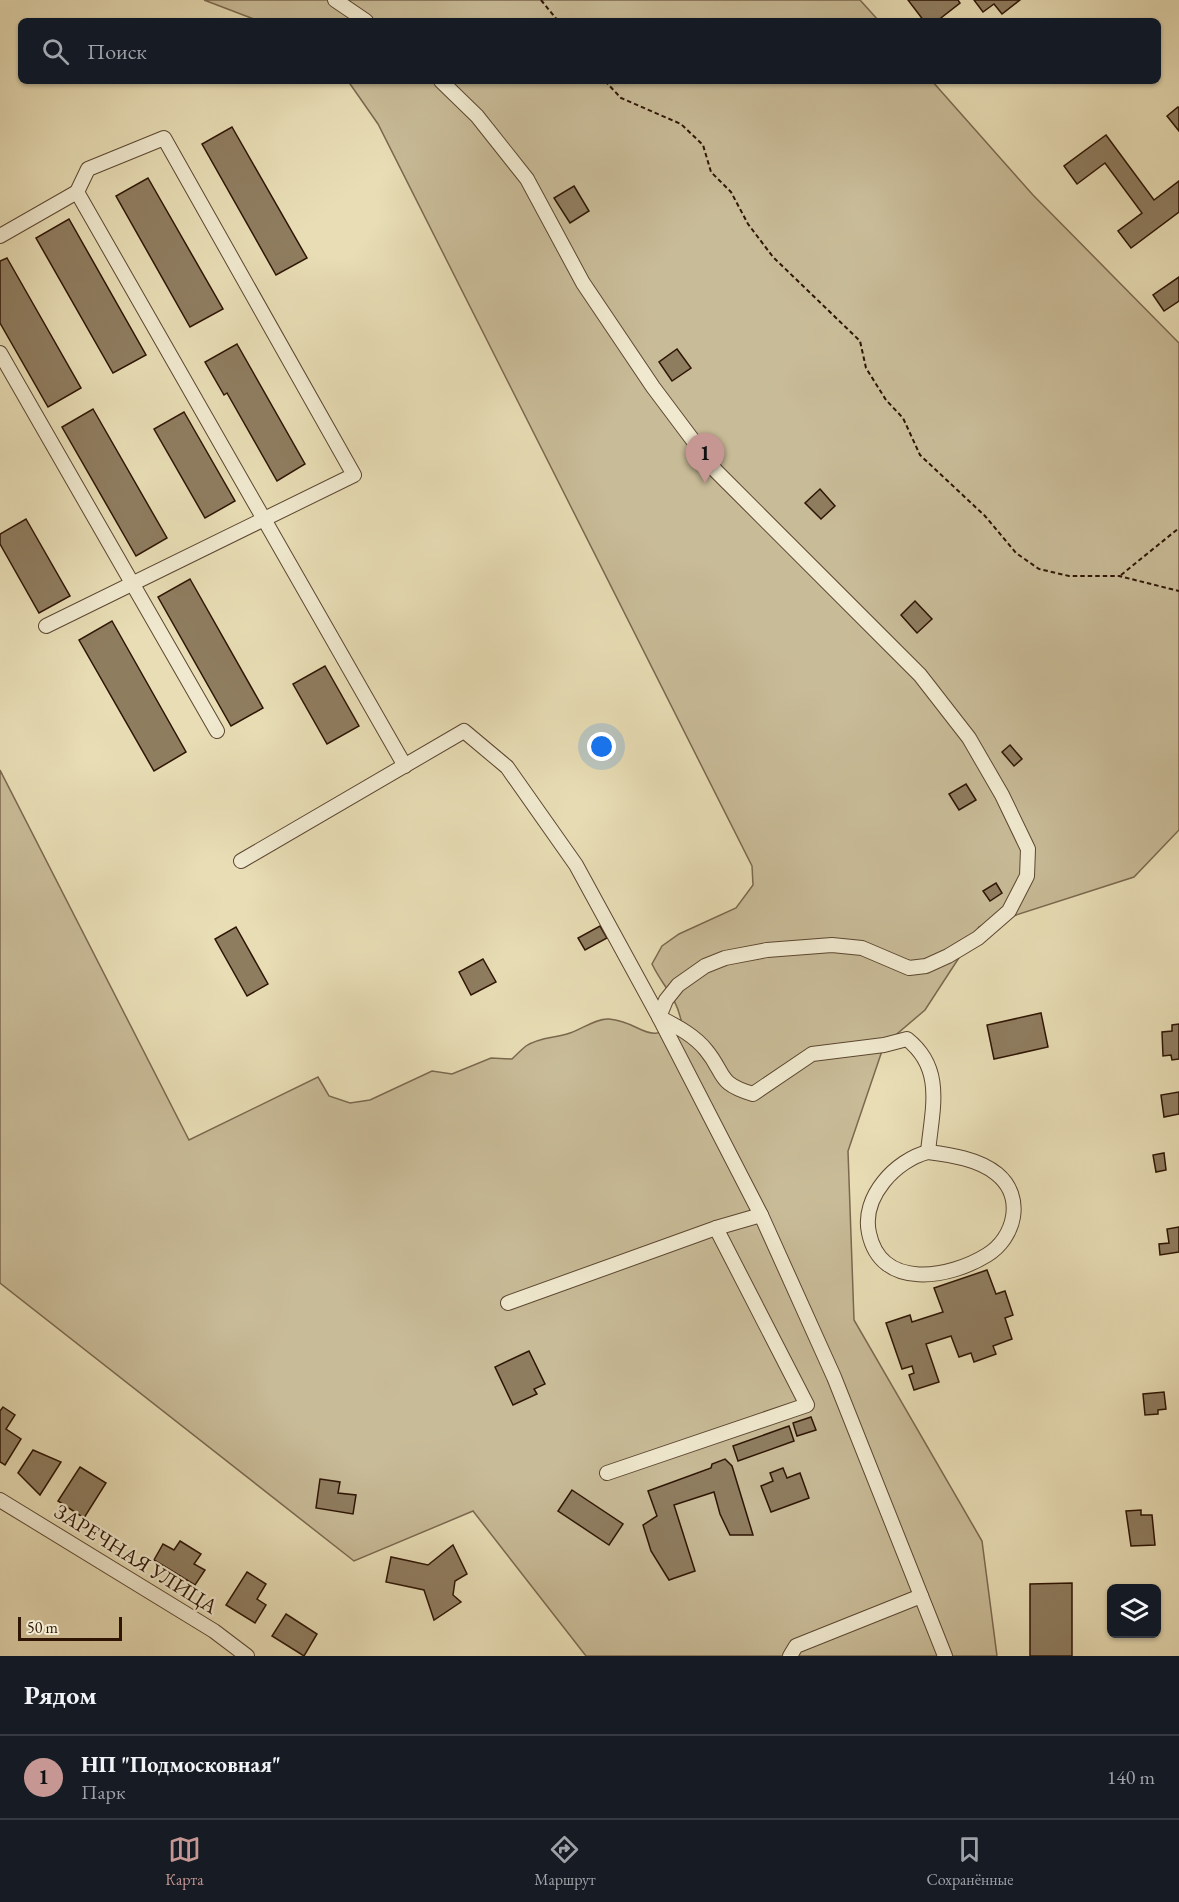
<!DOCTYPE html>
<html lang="ru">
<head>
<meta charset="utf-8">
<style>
	body { margin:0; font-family:"EB Garamond",serif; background:#20242c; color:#f1f3f6 }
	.controls { position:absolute; right:18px; bottom:18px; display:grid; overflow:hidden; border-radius:9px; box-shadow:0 2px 4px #0004 }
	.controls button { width:54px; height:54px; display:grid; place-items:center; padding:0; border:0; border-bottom:2px solid #363941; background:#171b24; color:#f1f3f6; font:30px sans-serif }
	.scale { position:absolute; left:18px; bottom:15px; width:104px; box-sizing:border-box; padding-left:6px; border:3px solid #2e1504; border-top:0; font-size:16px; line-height:21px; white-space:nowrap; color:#2e1504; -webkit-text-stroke:4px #f0e9cf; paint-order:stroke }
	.you { position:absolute; left:602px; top:747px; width:21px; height:21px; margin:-15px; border:4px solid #fff; border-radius:50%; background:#1a73e8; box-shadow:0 0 0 9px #1a73e833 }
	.badge { display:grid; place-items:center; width:39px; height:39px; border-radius:50%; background:#c59692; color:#111; font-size:20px; font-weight:700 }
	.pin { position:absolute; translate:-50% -50px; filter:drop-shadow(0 2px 3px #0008) }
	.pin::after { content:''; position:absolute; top:32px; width:21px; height:18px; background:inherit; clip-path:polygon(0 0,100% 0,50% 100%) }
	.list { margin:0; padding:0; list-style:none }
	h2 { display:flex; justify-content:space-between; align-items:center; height:78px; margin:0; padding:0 24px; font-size:26px }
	h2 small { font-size:20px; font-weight:400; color:#9ea1a6 }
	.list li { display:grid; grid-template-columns:39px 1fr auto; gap:18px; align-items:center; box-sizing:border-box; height:84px; padding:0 24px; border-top:2px solid #363941 }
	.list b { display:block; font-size:22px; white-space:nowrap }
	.list p { margin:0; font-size:20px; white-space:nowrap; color:#9ea1a6 }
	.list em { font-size:20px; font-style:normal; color:#9ea1a6 }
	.icon { flex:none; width:33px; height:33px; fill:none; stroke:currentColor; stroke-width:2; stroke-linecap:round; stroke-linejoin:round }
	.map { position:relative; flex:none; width:1179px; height:1656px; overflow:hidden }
	.search { position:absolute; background:#171b24; box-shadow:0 2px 4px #0004; left:18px; right:18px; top:18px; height:66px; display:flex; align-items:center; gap:15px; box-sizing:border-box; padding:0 21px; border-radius:9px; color:#9ea1a6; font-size:22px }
	.sheet { height:162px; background:#171b24 }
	nav { display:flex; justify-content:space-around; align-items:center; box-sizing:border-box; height:84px; border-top:2px solid #363941; background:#171b24; font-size:16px; color:#9ea1a6 }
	nav a { display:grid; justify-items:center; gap:3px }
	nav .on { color:#c59692 }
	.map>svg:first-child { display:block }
</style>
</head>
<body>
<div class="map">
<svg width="1179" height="1656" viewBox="0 0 1179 1656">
	<rect width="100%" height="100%" fill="#e8ddb5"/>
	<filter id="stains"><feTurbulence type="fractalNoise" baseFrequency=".00333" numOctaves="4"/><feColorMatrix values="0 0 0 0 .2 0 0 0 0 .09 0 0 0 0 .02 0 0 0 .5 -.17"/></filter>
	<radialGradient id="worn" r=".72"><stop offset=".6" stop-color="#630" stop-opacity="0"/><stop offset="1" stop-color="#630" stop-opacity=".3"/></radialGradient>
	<g fill="#c8bb97" stroke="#7b684e" stroke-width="1.5">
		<polygon points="204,0 860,0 879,21 259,21"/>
		<path d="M348,81H932L1033,195L1179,343V830L1134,877L979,927L925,1010L884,1045L848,1151L854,1320L982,1541L997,1656H586L473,1511L354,1561L0,1283V770L189,1140L318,1077L329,1096L350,1103L370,1100L432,1071L452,1074L491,1058L512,1059C516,1055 521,1050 526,1046C539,1037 556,1038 570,1033C582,1029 597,1018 609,1019C644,1022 646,1049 681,1020C675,994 663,987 652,964L662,946L679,934L736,908L753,885L752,866L378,124Z"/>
	</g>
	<g fill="#8f7d60" stroke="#2e1504" stroke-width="1.5">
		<polygon points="908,0 958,0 960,3 937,21 924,21"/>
		<polygon points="974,0 1020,0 1002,14 994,4 983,12"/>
		<polygon points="1178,107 1179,109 1179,131 1167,116"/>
		<polygon points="232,127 307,258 276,275 202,144"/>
		<polygon points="1106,135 1154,200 1179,181 1179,212 1131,248 1118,231 1142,213 1105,163 1077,184 1064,166"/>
		<polygon points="148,178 223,309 190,327 116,196"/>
		<polygon points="574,186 589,211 570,223 554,198"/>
		<polygon points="69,219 146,355 113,373 36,238"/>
		<polygon points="7,258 81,388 48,407 0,323 0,261"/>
		<polygon points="1179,277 1179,301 1164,311 1153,295"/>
		<polygon points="237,344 305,464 277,481 227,393 224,395 205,362"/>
		<polygon points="677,349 691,368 672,381 659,362"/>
		<polygon points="93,409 167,538 136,556 62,427"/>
		<polygon points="184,412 235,501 205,518 154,429"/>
		<polygon points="820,489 835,506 821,519 805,503"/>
		<polygon points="26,519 70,596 39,613 0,544 0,534"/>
		<polygon points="190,579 263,708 231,726 158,597"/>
		<polygon points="915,601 932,619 917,633 901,615"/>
		<polygon points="112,621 186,752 154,771 79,640"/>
		<polygon points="325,666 359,726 327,744 293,684"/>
		<polygon points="1010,745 1022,759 1014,766 1002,752"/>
		<polygon points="966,784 976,800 959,810 949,794"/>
		<polygon points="996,883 1002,893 990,901 983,891"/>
		<polygon points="600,926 607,938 585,950 578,938"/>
		<polygon points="236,927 268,984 247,996 215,939"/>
		<polygon points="483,959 496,982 471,995 459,972"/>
		<polygon points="1041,1013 1048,1047 994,1059 987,1025"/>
		<polygon points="1179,1024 1179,1059 1172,1060 1171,1055 1163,1056 1162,1032 1172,1031 1172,1025"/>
		<polygon points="1179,1092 1179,1114 1164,1117 1161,1095"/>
		<polygon points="1164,1153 1166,1170 1156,1172 1153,1155"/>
		<polygon points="1179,1227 1179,1252 1160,1255 1159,1244 1169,1243 1167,1229"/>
		<polygon points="987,1270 996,1294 1005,1291 1013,1315 1005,1318 1012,1339 993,1346 996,1354 974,1362 971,1353 959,1357 951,1336 926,1344 939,1382 914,1390 909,1375 914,1373 912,1366 902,1369 886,1323 910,1315 912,1322 943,1312 934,1288"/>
		<polygon points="529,1351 545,1384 534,1389 537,1394 513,1405 495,1367"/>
		<polygon points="1164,1392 1166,1409 1158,1410 1158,1414 1145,1415 1143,1394"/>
		<polygon points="3,1407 15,1415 6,1429 21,1439 5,1465 0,1462 0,1411"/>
		<polygon points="811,1417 816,1430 797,1436 793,1423"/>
		<polygon points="789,1426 794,1441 738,1461 733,1446"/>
		<polygon points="33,1450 61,1462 40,1495 18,1473"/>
		<polygon points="725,1459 732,1466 753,1535 730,1535 720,1514 714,1492 674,1505 695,1571 669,1580 651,1551 643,1525 657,1516 648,1491 711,1468 712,1464"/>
		<polygon points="80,1467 106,1483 84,1518 58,1501"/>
		<polygon points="783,1468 787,1478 800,1473 809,1498 771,1512 761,1486 773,1481 770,1473"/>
		<polygon points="320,1479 340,1482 338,1493 356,1495 353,1514 316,1508"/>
		<polygon points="572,1490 623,1524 609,1545 558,1511"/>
		<polygon points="1141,1510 1141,1515 1152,1515 1155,1545 1131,1546 1126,1511"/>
		<polygon points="180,1541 201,1554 194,1564 205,1570 195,1585 154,1560 163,1544 174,1550"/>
		<polygon points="453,1545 467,1574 455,1581 453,1595 461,1602 434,1620 424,1590 386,1582 391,1557 428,1565"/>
		<polygon points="247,1572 266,1584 257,1599 266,1605 255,1623 226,1605"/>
		<polygon points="1072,1583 1072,1656 1030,1656 1030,1584"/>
		<polygon points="286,1614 317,1634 304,1656 272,1636"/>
	</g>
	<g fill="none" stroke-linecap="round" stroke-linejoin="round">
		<defs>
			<g id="minor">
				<polyline points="335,0 366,21"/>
				<path d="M441,81L477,116L527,179L583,283L653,387L716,471L920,675L969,738L1002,795L1028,849L1027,876L1009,911L978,938L948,956L926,966L909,968L862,948L832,945L767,950L725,958L705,966L678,985L666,1000L659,1017C676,1026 694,1035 706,1050C726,1074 716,1083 753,1094L812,1054L884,1045L907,1039C945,1069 932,1109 928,1152"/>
				<polyline points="0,236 77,192 405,766"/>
				<polyline points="0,353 217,731"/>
				<polyline points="46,626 354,475 164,138 88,169 77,192"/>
				<polyline points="241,861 464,731 507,767 576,865 659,1017 761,1215 834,1377 945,1656"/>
				<path d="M928,1152C951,1155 979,1159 997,1174C1025,1197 1015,1238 987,1255C950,1278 881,1291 869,1233C861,1197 896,1160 928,1152Z"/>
				<polyline points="508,1303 716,1228 761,1215"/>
				<polyline points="607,1473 807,1405 716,1228"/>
				<polyline points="0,1500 214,1631 247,1656"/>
				<polyline points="790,1656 796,1646 921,1596"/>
			</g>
		</defs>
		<use href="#minor" stroke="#5c4730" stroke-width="16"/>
		<g stroke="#2e1504" stroke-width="2" stroke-dasharray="4.5 3" stroke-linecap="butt">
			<polyline points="541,0 558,21"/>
			<polyline points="605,81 621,98 681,124 703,145 711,172 731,192 748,224 773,257 860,341 866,368 886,400 903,418 920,455 985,516 1016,553 1039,569 1069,576 1119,576 1179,591"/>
			<polyline points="1121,575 1179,528"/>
		</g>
		<use href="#minor" stroke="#f0e9cf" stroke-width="14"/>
	</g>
	<g text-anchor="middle" stroke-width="4.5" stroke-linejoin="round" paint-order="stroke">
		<g font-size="21" fill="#2e1504" stroke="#f0e9cf">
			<text transform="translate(136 1559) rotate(32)" y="7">ЗАРЕЧНАЯ УЛИЦА</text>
		</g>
	</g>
	<rect width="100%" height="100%" filter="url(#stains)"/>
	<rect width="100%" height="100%" fill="url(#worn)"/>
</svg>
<div class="controls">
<button><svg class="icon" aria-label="layers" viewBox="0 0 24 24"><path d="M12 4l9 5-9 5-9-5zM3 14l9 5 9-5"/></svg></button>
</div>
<div class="scale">50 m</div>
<div class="you"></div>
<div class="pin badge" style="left:705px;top:483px">1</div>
<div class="search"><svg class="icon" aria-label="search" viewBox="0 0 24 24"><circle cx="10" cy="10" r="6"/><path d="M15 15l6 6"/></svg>Поиск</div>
</div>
<section class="sheet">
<h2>Рядом<small></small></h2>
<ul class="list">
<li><span class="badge">1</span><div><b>НП &quot;Подмосковная&quot;</b><p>Парк</p></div><em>140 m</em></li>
</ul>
</section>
<nav>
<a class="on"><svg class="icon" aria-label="map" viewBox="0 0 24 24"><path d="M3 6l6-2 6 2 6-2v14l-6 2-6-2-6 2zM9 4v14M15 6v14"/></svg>Карта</a>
<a><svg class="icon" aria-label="directions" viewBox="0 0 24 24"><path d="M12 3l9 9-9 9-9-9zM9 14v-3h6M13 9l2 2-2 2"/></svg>Маршрут</a>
<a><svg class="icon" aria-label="saved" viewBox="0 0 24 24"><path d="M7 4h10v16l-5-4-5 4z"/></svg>Сохранённые</a>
</nav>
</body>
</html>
